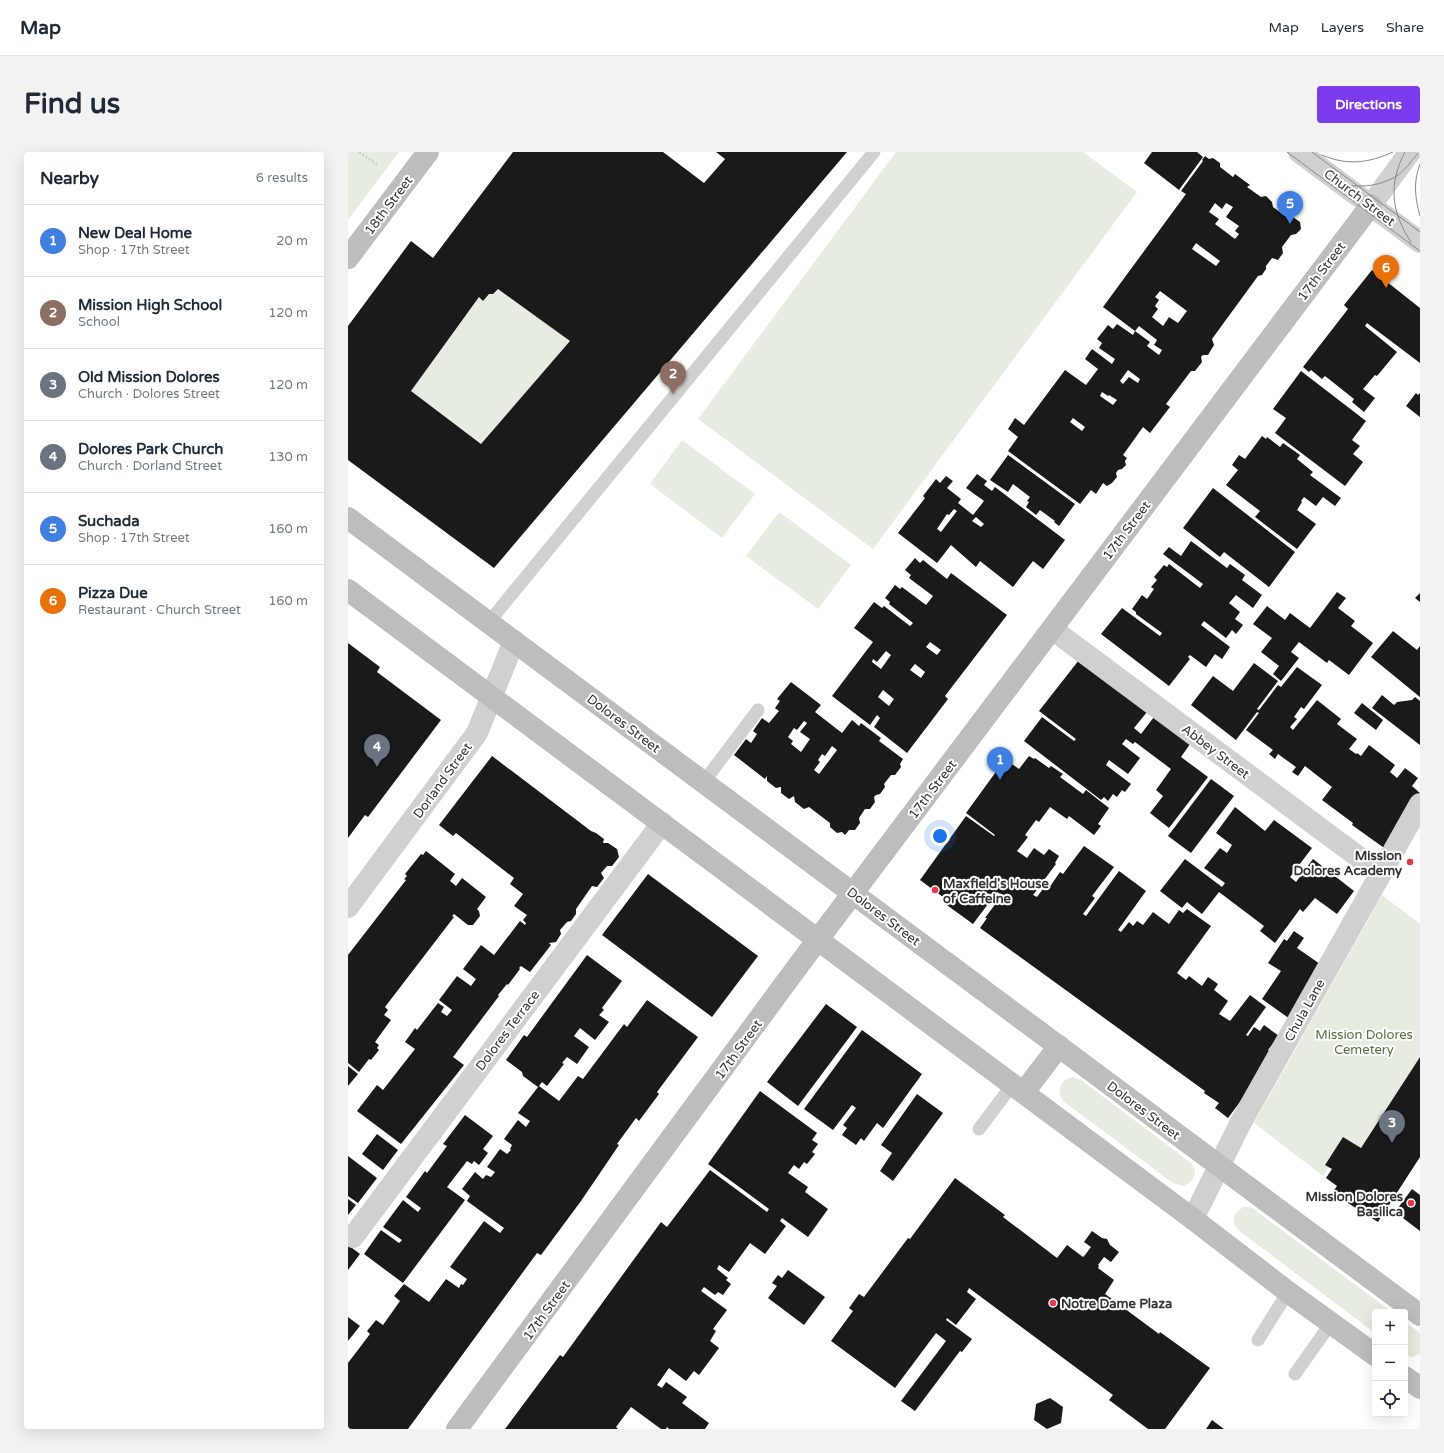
<!DOCTYPE html>
<html lang="en">
<head>
<meta charset="utf-8">
<style>
	body { margin:0; font-family:"Varela Round",sans-serif; background:#f2f2f3; color:#1f2937 }
	.controls { position:absolute; right:12px; bottom:12px; display:grid; overflow:hidden; border-radius:4px; box-shadow:0 4px 16px #0002 }
	.controls button { width:36px; height:36px; display:grid; place-items:center; padding:0; border:0; border-bottom:1px solid #e0e1e3; background:#fff; color:#1f2937; font:20px sans-serif }
	.you { position:absolute; left:592px; top:684px; width:14px; height:14px; margin:-10px; border:3px solid #fff; border-radius:50%; background:#1a73e8; box-shadow:0 0 0 6px #1a73e833 }
	.badge { display:grid; place-items:center; width:26px; height:26px; border-radius:50%; background:#7c3aed; color:#fff; font-size:13px; font-weight:700 }
	.pin { position:absolute; translate:-50% -33px; filter:drop-shadow(0 1px 2px #0008) }
	.pin::after { content:''; position:absolute; top:21px; width:14px; height:12px; background:inherit; clip-path:polygon(0 0,100% 0,50% 100%) }
	.list { margin:0; padding:0; list-style:none }
	h2 { display:flex; justify-content:space-between; align-items:center; height:52px; margin:0; padding:0 16px; font-size:17px }
	h2 small { font-size:13px; font-weight:400; color:#747a83 }
	.list li { display:grid; grid-template-columns:26px 1fr auto; gap:12px; align-items:center; box-sizing:border-box; height:72px; padding:0 16px; border-top:1px solid #e0e1e3 }
	.list b { display:block; font-size:15px; white-space:nowrap }
	.list p { margin:0; font-size:13px; white-space:nowrap; color:#747a83 }
	.list em { font-size:13px; font-style:normal; color:#747a83 }
	.icon { flex:none; width:22px; height:22px; fill:none; stroke:currentColor; stroke-width:2; stroke-linecap:round; stroke-linejoin:round }
	.map { position:relative; flex:none; width:1072px; height:1277px; overflow:hidden; border-radius:4px }
	header { display:flex; align-items:center; gap:24px; box-sizing:border-box; height:56px; padding:0 20px; background:#fff; border-bottom:1px solid #e0e1e3 }
	header strong { font-size:19px }
	nav { display:flex; gap:22px; margin-inline-start:auto; font-size:14px }
	.intro { display:flex; align-items:center; justify-content:space-between; box-sizing:border-box; height:96px; padding:0 24px }
	h1 { margin:0; font-size:28px }
	.button { padding:10px 18px; border-radius:4px; background:#7c3aed; color:#fff; font-size:14px; font-weight:700 }
	main { display:flex; gap:24px; padding:0 24px }
	aside { flex:1; background:#fff; border-radius:4px; box-shadow:0 4px 16px #0002 }
	.map>svg:first-child { display:block }
</style>
</head>
<body>
<header>
<strong>Map</strong>
<nav><a>Map</a><a>Layers</a><a>Share</a></nav>
</header>
<div class="intro"><h1>Find us</h1><a class="button">Directions</a></div>
<main>
<aside>
<h2>Nearby<small>6 results</small></h2>
<ul class="list">
<li><span class="badge" style="background:#3f7fe0">1</span><div><b>New Deal Home</b><p>Shop · 17th Street</p></div><em>20 m</em></li>
<li><span class="badge" style="background:#8d6e63">2</span><div><b>Mission High School</b><p>School</p></div><em>120 m</em></li>
<li><span class="badge" style="background:#6b7280">3</span><div><b>Old Mission Dolores</b><p>Church · Dolores Street</p></div><em>120 m</em></li>
<li><span class="badge" style="background:#6b7280">4</span><div><b>Dolores Park Church</b><p>Church · Dorland Street</p></div><em>130 m</em></li>
<li><span class="badge" style="background:#3f7fe0">5</span><div><b>Suchada</b><p>Shop · 17th Street</p></div><em>160 m</em></li>
<li><span class="badge" style="background:#e8710a">6</span><div><b>Pizza Due</b><p>Restaurant · Church Street</p></div><em>160 m</em></li>
</ul>
</aside>
<div class="map">
<svg width="1072" height="1277" viewBox="0 0 1072 1277">
	<rect width="100%" height="100%" fill="#fff"/>
	<g fill="#e6ecdf">
		<polygon points="0,0 51,0 0,68"/>
		<polygon points="548,0 735,0 789,40 525,397 350,267"/>
		<polygon points="150,137 222,189 133,292 63,239 131,145 135,148 141,142"/>
		<polygon points="334,288 407,342 374,386 302,332"/>
		<polygon points="431,360 503,413 470,457 398,404"/>
		<polygon points="1034,743 1072,772 1072,905 1013,996 995,985 977,1012 981,1015 975,1024 906,971"/>
		<path d="M725,925L733,928L843,1011C851,1021 846,1030 835,1034L825,1031L715,949C708,937 713,927 725,925Z"/>
		<path d="M896,1055H902L907,1058L1044,1160H1027V1181L890,1078C882,1069 886,1060 896,1055Z"/>
		<polygon points="1057,1170 1072,1181 1072,1202 1065,1205 1057,1203"/>
	</g>
	<g fill="#1a1a1a" fill-rule="evenodd">
		<path d="M165,0H315L356,31L377,7L368,0H499L146,416L0,308V174L63,89L85,106ZM150,137L222,189L133,292L63,239L131,145L135,149L141,142H145Z"/>
		<polygon points="804,0 849,0 855,5 831,38 796,11"/>
		<path d="M857,4L861,7L865,6L872,11V15L885,25L887,22L902,33L899,35L913,45L918,44L924,50L925,55L940,66L945,65L952,70L953,77L948,82L943,83L934,95L935,101L930,108L924,106L918,114V117L914,123L910,124L864,187L866,193L860,203H855L853,205L854,210L847,219H843L818,252L822,255L802,281L795,275L775,303L779,306L777,309L778,313L774,317L770,318L768,321L769,325L764,331L759,334L755,331L748,342L743,338L732,352L660,299L670,285L660,277L667,266L676,273L717,218L738,233L750,217L737,207L744,197L764,212L767,207L751,196L754,191L749,187L760,173L765,177L769,172L785,183L787,179L802,190L799,194L811,203L814,198L806,193L809,188L791,174L787,179L755,155L838,42L833,39L855,9L854,8ZM867,51L874,57L878,51L885,55L878,65L891,74L887,79L891,82L887,87L867,72L871,67L861,60ZM848,91L872,109L868,114L844,97ZM812,139L839,159L830,171L821,165L815,174L804,165L810,157L807,154L811,148L807,145ZM780,218L792,227L790,231L781,225L775,232L772,229ZM754,240L760,244L761,243L769,248L765,253L752,244ZM725,266L737,275L734,279L722,270Z"/>
		<polygon points="1024,118 1072,156 1072,211 1019,171 1017,174 1049,200 1029,224 1027,223 1015,237 1027,246 1016,260 1004,250 1006,247 977,224 974,227 963,218 961,220 955,215 1000,157 996,153"/>
		<polygon points="953,219 1018,269 1004,288 1012,294 1005,302 1015,310 997,334 927,281 938,266 925,257"/>
		<polygon points="1068,241 1070,243 1072,241 1072,265 1058,254"/>
		<polygon points="914,284 918,287 919,285 932,295 935,291 952,303 949,307 965,320 962,323 993,346 987,354 975,345 968,354 956,345 953,349 954,350 949,358 968,372 949,397 907,365 912,359 878,333 890,318 884,313 891,303 897,307"/>
		<polygon points="660,303 727,352 711,374 706,370 707,369 692,358 688,363 678,355 681,350 679,349 682,345 665,332 660,340 642,328"/>
		<path d="M629,322L639,329L636,333L644,339L647,335L717,388L695,417L685,409L665,435L632,409L628,415L603,393L589,411L550,381L577,346L575,344L588,327L592,331L598,324L605,329L599,336L613,347L610,351L625,363L636,349L618,336ZM606,357L609,359L593,380L589,377L599,362L601,363ZM628,365L636,372L633,375L624,369Z"/>
		<polygon points="865,336 947,400 921,435 876,400 872,405 835,376"/>
		<polygon points="843,389 879,416 882,412 897,423 894,428 914,443 905,456 888,443 881,451 892,460 887,467 895,473 888,482 884,478 878,486 856,469 853,473 882,495 874,507 867,502 858,515 842,503 840,505 842,507 821,534 753,482 774,456 812,484 814,481 788,462 788,460 784,457 794,443 799,447 806,437 803,435 809,428 806,425 816,413 819,415 821,412 852,436 855,432 815,402 821,395 833,404"/>
		<path d="M567,406L572,411L575,408L599,427L603,421L659,463L597,544L600,547L559,601L526,575L532,566L529,563L522,573L484,544L525,490L506,476L526,450L534,456L536,454L562,474L565,471L541,452L542,450L537,446L547,433L552,437L554,435L578,453L585,444L561,426L563,423L557,418ZM582,490L593,498L589,503L578,495ZM538,499L543,503L533,517L524,510L525,507L529,510ZM567,512L577,520L573,526L562,518ZM535,538L546,547L541,554L530,545Z"/>
		<polygon points="989,440 998,446 990,456 1007,469 1003,474 1025,491 1001,523 981,508 979,511 951,490 943,500 951,506 933,529 925,522 931,514 913,500 924,486 905,472 919,454 937,468 942,461 962,476"/>
		<polygon points="1072,441 1072,450 1067,446"/>
		<polygon points="1045,479 1069,498 1072,494 1072,545 1023,505"/>
		<polygon points="0,491 32,515 29,520 93,568 20,665 17,663 0,686"/>
		<polygon points="731,508 799,560 786,576 793,582 806,565 842,592 833,605 860,625 821,676 802,661 815,644 808,638 823,617 787,590 785,592 778,587 774,592 792,606 780,622 761,608 758,613 783,632 777,640 774,638 769,645 765,642 760,649 756,645 753,648 676,589 694,565 726,589 728,587 691,559"/>
		<polygon points="906,511 930,529 909,557 911,558 930,533 933,535 949,515 974,533 956,557 953,555 946,565 949,567 942,575 945,578 969,548 993,567 989,572 1009,587 1001,597 1008,602 1009,601 1013,604 1021,593 1047,613 1042,620 1049,626 1057,616 1070,626 1064,634 1072,641 1039,698 1004,673 1005,671 974,648 984,635 957,614 950,624 944,620 948,615 930,602 927,607 921,602 925,598 898,578 911,561 909,560 888,588 843,553 865,524 885,539"/>
		<path d="M443,530L473,553L467,560L494,581L504,568L511,574L513,571L533,586L531,589L555,607L552,612L553,615L547,623H543L536,632L537,635L532,642L528,643L526,645L527,650L522,657H517L511,666L512,671L507,678H501L497,683L494,680L489,681L482,675V671L461,655L456,657L447,650L446,644L441,647L433,641V635L428,636L419,629V624L417,627L386,603L398,587L403,591L409,582L405,579L414,566L421,571L431,559L427,556L432,549L429,547ZM456,569L459,571L452,580L462,587L453,600L443,592L445,589L440,585L446,576L449,578ZM484,594L489,598L471,622L466,618L472,610L470,608L474,602L477,604Z"/>
		<polygon points="1034,543 1046,553 1049,550 1064,548 1067,545 1072,549 1072,593 1024,556"/>
		<polygon points="1014,551 1035,568 1028,578 1006,561"/>
		<polygon points="144,604 243,679 248,681 256,687 255,691 260,691 269,697 271,705 264,714 259,714 253,721 256,726 249,735 244,734 228,757 228,762 223,769 219,770 212,778 213,782 208,790 201,791 203,793 182,820 173,814 171,816 172,817 160,833 159,832 150,843 151,844 105,905 116,913 53,992 9,959 29,933 35,938 56,911 67,897 57,890 67,876 69,878 90,851 96,855 93,860 99,864 104,858 91,848 109,824 123,834 128,827 115,817 133,793 146,803 172,769 177,773 178,771 175,768 179,763 166,754 175,742 162,732 166,726 108,681 105,684 91,673"/>
		<polygon points="681,604 686,607 687,606 701,616 703,614 715,622 712,625 735,642 738,638 761,656 750,672 753,674 746,683 721,664 719,667 702,655 691,670 688,668 677,683 680,685 669,699 679,706 686,696 696,703 701,697 711,704 707,711 708,712 685,743 689,745 697,734 701,736 712,720 715,722 736,694 766,715 744,744 747,746 735,762 738,764 771,719 798,739 770,778 773,780 781,770 785,774 789,769 795,773 805,760 821,772 831,758 835,761 839,757 863,774 829,821 838,828 841,824 854,834 860,825 870,832 866,838 880,849 871,862 882,869 902,843 918,855 898,883 900,884 906,875 912,879 916,873 931,884 920,898 927,903 880,966 867,956 871,951 856,941 857,939 632,776 639,766 637,766 654,743 649,740 625,772 596,751 599,748 572,728 618,664 646,684 647,683 618,661 650,617 654,620 661,610 671,617"/>
		<polygon points="863,627 886,644 843,701 820,684"/>
		<polygon points="887,655 917,679 926,668 964,696 942,725 948,730 965,707 1006,739 989,762 967,746 955,760 952,757 927,791 912,779 916,774 871,740 854,762 839,750 834,756 812,739 837,707 874,735 877,731 856,716 872,696 879,701 884,693 868,681"/>
		<polygon points="78,699 107,722 102,729 108,734 114,726 138,745 129,757 131,759 132,764 125,773 120,773 106,762 104,764 106,765 37,855 40,858 36,863 43,868 27,890 31,893 29,896 31,898 23,908 21,907 11,920 0,911 0,803 58,728 56,727 59,724 57,722 73,702 75,703"/>
		<polygon points="300,722 410,804 364,865 254,783"/>
		<polygon points="946,779 956,786 949,796 972,812 942,867 914,847 933,819 920,811 936,787 939,789"/>
		<polygon points="239,803 274,829 254,856 256,858 251,863 261,870 247,888 232,876 226,884 241,895 229,912 219,905 214,911 216,912 199,934 194,930 191,934 211,949 230,924 235,927 276,872 279,875 299,848 350,885 309,940 311,942 291,969 288,966 269,992 271,993 233,1049 193,1103 189,1101 60,1277 0,1277 0,1211 22,1182 19,1179 28,1168 35,1173 52,1149 46,1144 56,1132 81,1150 98,1127 111,1136 113,1132 115,1133 119,1127 102,1115 136,1069 152,1081 156,1076 119,1049 122,1044 114,1037 127,1020 135,1027 138,1023 143,1025 147,1020 139,1015 152,997 159,1002 163,998 162,997 164,993 156,987 170,968 178,975 182,969 170,961 190,935 175,924 174,920 158,908 176,883 179,885"/>
		<polygon points="478,852 509,875 450,954 419,930"/>
		<polygon points="514,878 574,922 535,976 529,971 516,989 513,986 508,993 494,983 499,976 495,973 508,956 504,953 485,978 456,957"/>
		<polygon points="1072,905 1072,1005 1030,1070 984,1041 989,1034 978,1026 984,1017 977,1013 995,985 1013,996"/>
		<polygon points="0,914 10,922 0,934"/>
		<polygon points="412,939 469,981 464,988 470,992 464,1000 467,1002 459,1012 456,1010 451,1017 446,1013 440,1021 460,1035 457,1040 480,1057 460,1085 434,1066 432,1069 438,1074 417,1102 402,1091 381,1120 371,1113 369,1117 380,1126 378,1128 383,1132 375,1143 370,1140 367,1143 356,1135 353,1139 379,1158 365,1177 368,1179 362,1189 371,1196 351,1223 346,1219 338,1229 321,1216 309,1233 314,1236 318,1230 339,1245 334,1251 361,1271 357,1277 321,1277 319,1275 318,1277 313,1277 283,1255 268,1275 270,1277 157,1277 212,1203 215,1205 313,1070 319,1075 362,1018 419,1060 421,1057 360,1012"/>
		<polygon points="569,942 595,961 545,1029 532,1019 544,1001 533,993"/>
		<polygon points="117,963 145,984 135,997 140,1001 131,1013 126,1009 124,1012 119,1009 99,1035 117,1048 55,1131 16,1102 33,1078 51,1091 54,1088 35,1075 55,1048 70,1060 73,1056 58,1045 77,1019 79,1021 99,994 95,992"/>
		<polygon points="29,982 50,998 35,1018 14,1002"/>
		<polygon points="0,1004 29,1026 10,1051 0,1044"/>
		<polygon points="607,1026 657,1063 655,1065 709,1106 719,1093 735,1105 737,1103 743,1095 736,1090 744,1079 754,1086 759,1087 762,1093 771,1100 763,1110 756,1105 750,1113 751,1114 750,1116 766,1128 757,1142 811,1182 812,1180 862,1216 817,1277 800,1277 761,1248 765,1243 621,1136 619,1140 628,1147 608,1173 599,1166 598,1168 624,1187 614,1200 612,1199 567,1259 553,1249 598,1189 588,1181 547,1236 483,1189 505,1159 501,1156 511,1142 516,1145 560,1086 562,1087"/>
		<polygon points="1064,1037 1072,1043 1072,1079 1047,1060"/>
		<polygon points="0,1047 8,1053 0,1063"/>
		<polygon points="0,1093 12,1102 0,1118"/>
		<polygon points="440,1118 477,1145 456,1173 420,1146 429,1134 424,1131 430,1123 434,1126"/>
		<polygon points="0,1165 12,1174 0,1189"/>
		<polygon points="702,1246 715,1255 713,1271 699,1277 686,1268 688,1252"/>
		<polygon points="864,1268 876,1277 858,1277"/>
	</g>
	<g fill="none" stroke-linecap="round" stroke-linejoin="round">
		<polyline stroke="#cdcdcd" stroke-width="2.5" stroke-dasharray="2 2" stroke-linecap="butt" points="11,0 30,13"/>
		<g stroke="#d0d0d0" stroke-width="13">
			<polyline points="141,470 526,0"/>
			<polyline points="355,631 410,558"/>
			<polyline points="631,977 665,932"/>
			<polyline points="910,1188 940,1140"/>
			<polyline points="947,1222 983,1171"/>
		</g>
		<g stroke="#d0d0d0" stroke-width="22">
			<polyline points="951,0 1072,90"/>
			<polyline points="1023,53 1062,0"/>
			<polyline points="704,477 1032,721"/>
			<polyline points="0,755 129,581 166,489"/>
			<polyline points="845,1067 892,972 1072,652"/>
			<polyline points="5,1085 314,671"/>
		</g>
		<g stroke="#bdbdbd" stroke-width="22">
			<polyline points="0,106 80,0"/>
			<polyline points="0,366 1072,1163"/>
			<polyline points="0,438 845,1067 940,1140 1027,1203"/>
			<polyline points="676,940 711,894"/>
			<polyline points="1057,1225 1072,1236"/>
			<polyline points="109,1277 450,814 1023,53"/>
		</g>
		<g stroke="#888" stroke-width="1">
			<polyline points="939,0 1072,99"/>
			<polyline points="964,0 1072,80"/>
			<path d="M1057,0C1040,32 1043,60 1063,90"/>
			<path d="M974,3C999,14 1021,11 1045,0"/>
			<path d="M1072,12C1065,30 1067,46 1072,64"/>
			<path d="M980,28C1004,36 1025,37 1047,25C1056,20 1064,8 1071,0"/>
		</g>
	</g>
	<g fill="#e63946" stroke="#fff" stroke-width="1.5">
		<circle cx="1062" cy="710" r="4"/>
		<circle cx="587" cy="738" r="4"/>
		<circle cx="1063" cy="1051" r="4"/>
		<circle cx="705" cy="1151" r="4"/>
	</g>
	<g text-anchor="middle" stroke-width="4" stroke-linejoin="round" paint-order="stroke">
		<g font-size="13" fill="#333" stroke="#fff">
			<text transform="translate(1012 45) rotate(37)" y="5">Church Street</text>
			<text transform="translate(40 53) rotate(-53)" y="5">18th Street</text>
			<text transform="translate(973 119) rotate(-53)" y="5">17th Street</text>
			<text transform="translate(778 378) rotate(-53)" y="5">17th Street</text>
			<text transform="translate(276 571) rotate(37)" y="5">Dolores Street</text>
			<text transform="translate(868 599) rotate(37)" y="5">Abbey Street</text>
			<text transform="translate(94 628) rotate(-54)" y="5">Dorland Street</text>
			<text transform="translate(584 637) rotate(-53)" y="5">17th Street</text>
			<text transform="translate(536 764) rotate(37)" y="5">Dolores Street</text>
			<text transform="translate(956 858) rotate(-61)" y="5">Chula Lane</text>
			<text transform="translate(159 878) rotate(-53)" y="5">Dolores Terrace</text>
			<text transform="translate(390 897) rotate(-54)" y="5">17th Street</text>
			<text transform="translate(796 958) rotate(37)" y="5">Dolores Street</text>
			<text transform="translate(198 1158) rotate(-54)" y="5">17th Street</text>
		</g>
		<g font-size="13" font-weight="bold" fill="#333" stroke="#fff" text-anchor="end">
			<text x="1054" y="708">Mission<tspan x="1054" dy="15">Dolores Academy</tspan></text>
			<text x="595" y="736" text-anchor="start">Maxfield's House<tspan x="595" dy="15">of Caffeine</tspan></text>
			<text x="1055" y="1049">Mission Dolores<tspan x="1055" dy="15">Basilica</tspan></text>
			<text x="713" y="1156" text-anchor="start">Notre Dame Plaza</text>
		</g>
		<g font-size="13" fill="#56703f" stroke="#fff">
			<text x="1016" y="887">Mission Dolores<tspan x="1016" dy="15">Cemetery</tspan></text>
		</g>
	</g>
</svg>
<div class="controls">
<button>+</button>
<button>−</button>
<button><svg class="icon" aria-label="locate" viewBox="0 0 24 24"><circle cx="12" cy="12" r="6"/><path d="M12 2v4M12 18v4M2 12h4M18 12h4"/></svg></button>
</div>
<div class="you"></div>
<div class="pin badge" style="left:652px;top:628px;background:#3f7fe0">1</div>
<div class="pin badge" style="left:325px;top:242px;background:#8d6e63">2</div>
<div class="pin badge" style="left:1044px;top:991px;background:#6b7280">3</div>
<div class="pin badge" style="left:29px;top:615px;background:#6b7280">4</div>
<div class="pin badge" style="left:942px;top:72px;background:#3f7fe0">5</div>
<div class="pin badge" style="left:1038px;top:136px;background:#e8710a">6</div>
</div>
</main>
</body>
</html>
